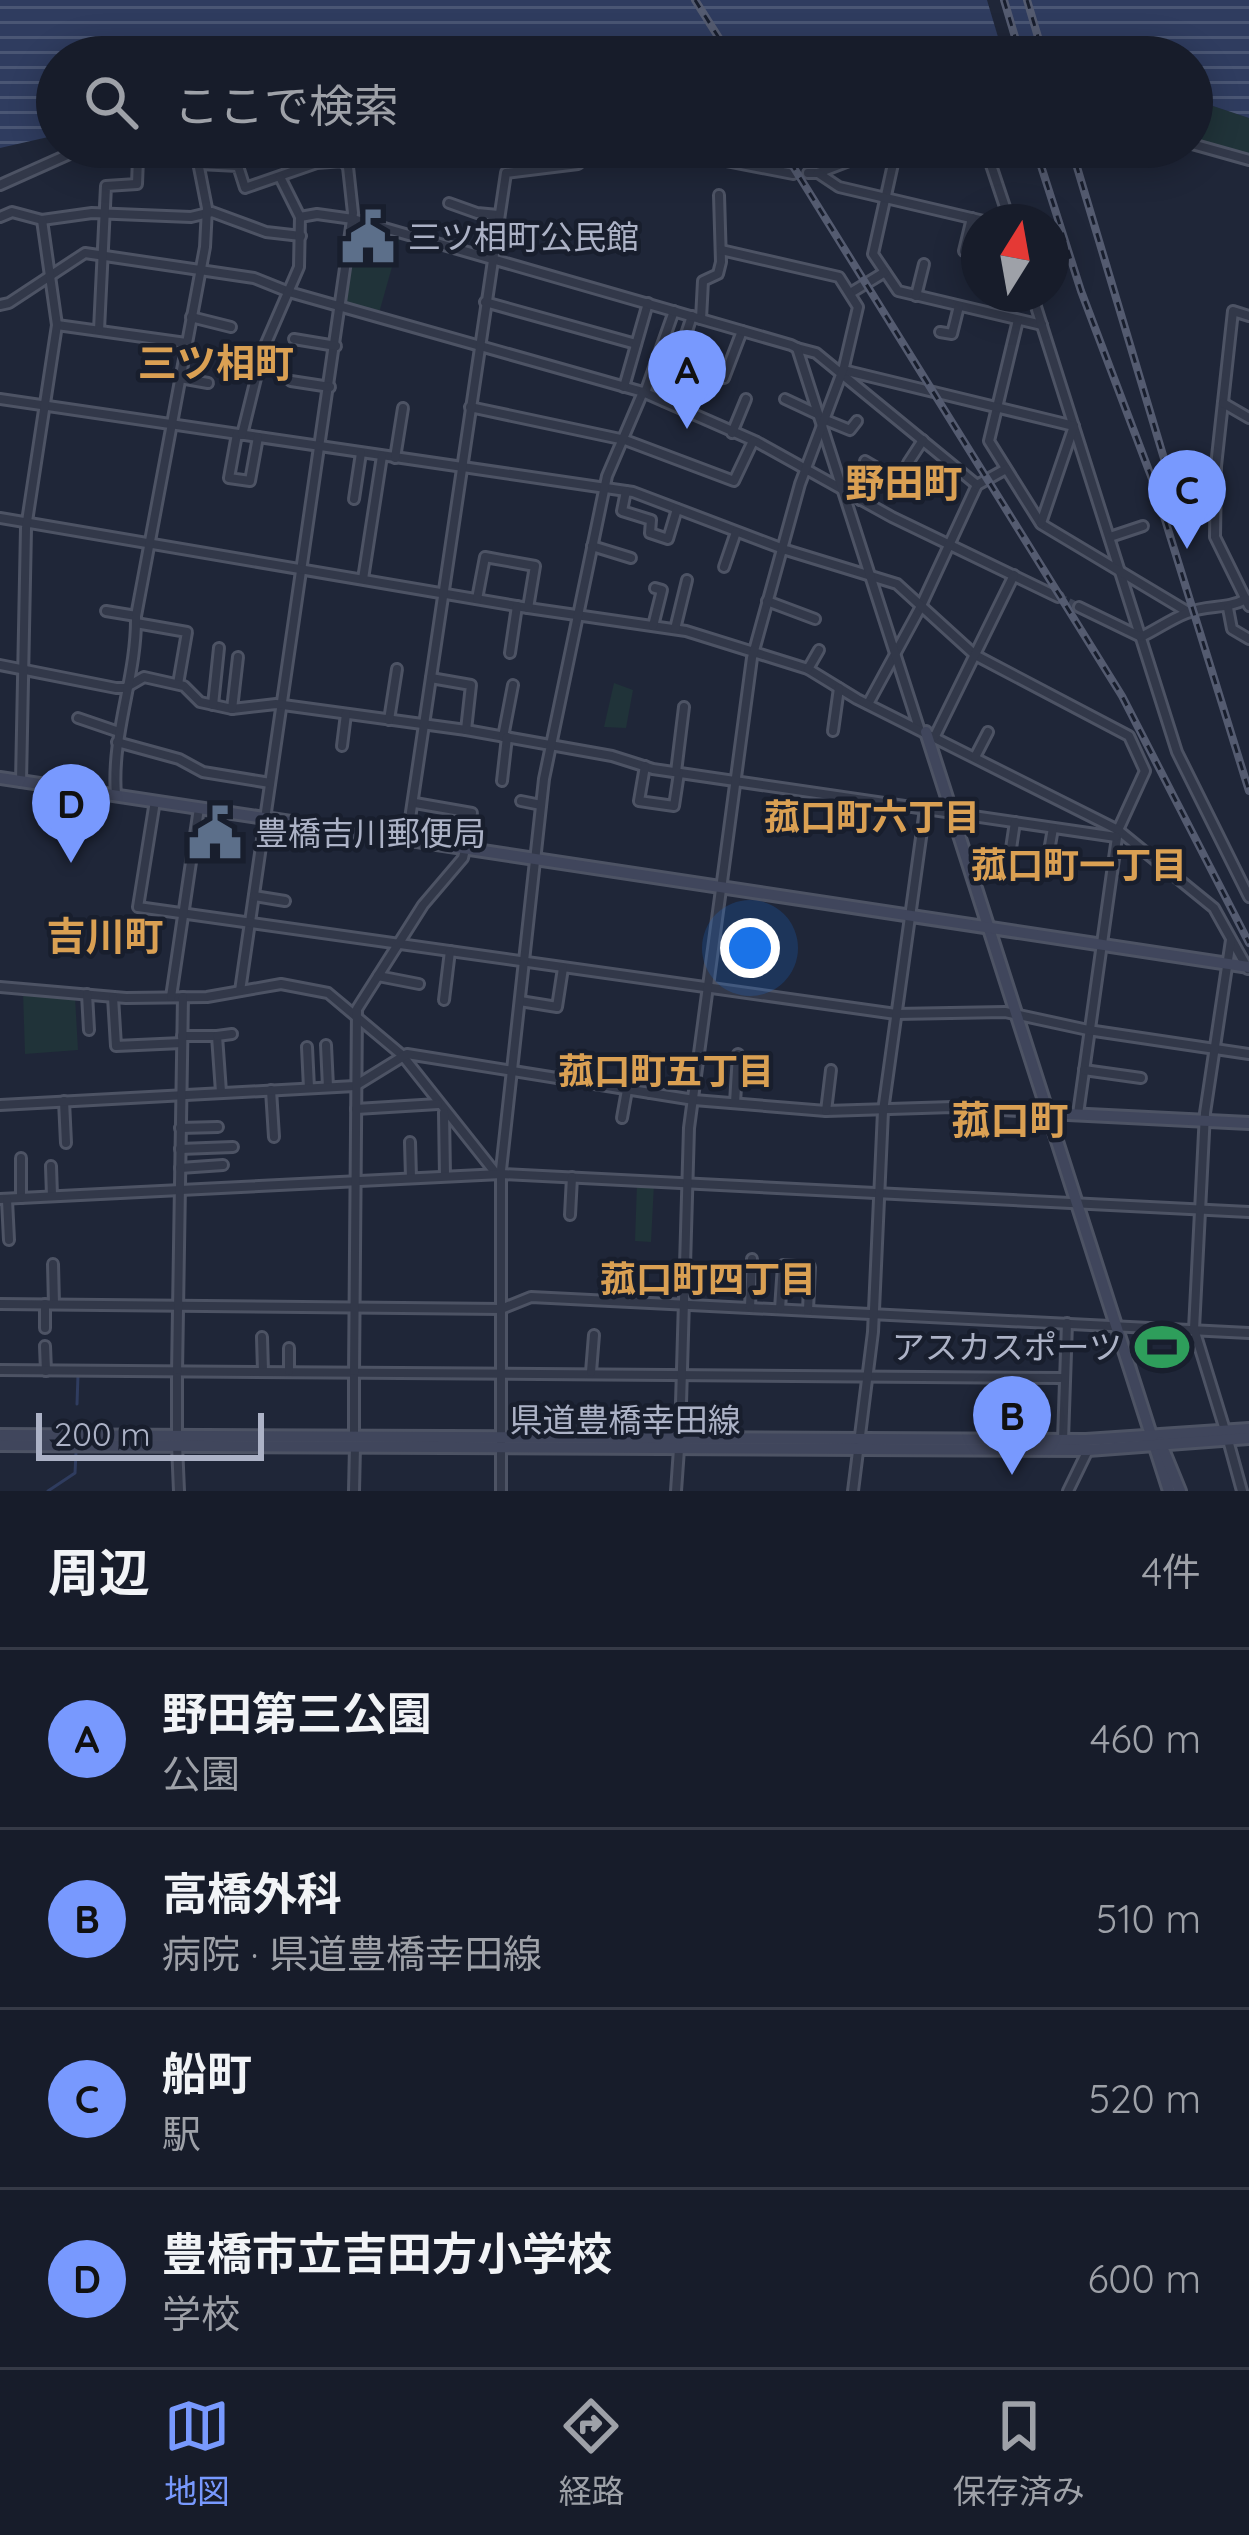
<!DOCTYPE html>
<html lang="ja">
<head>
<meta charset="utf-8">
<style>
	body { margin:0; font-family:Quicksand,"Noto Sans JP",sans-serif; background:#242936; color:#f1f3f6 }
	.compass { position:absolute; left:961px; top:204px; width:108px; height:108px; border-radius:50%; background:#171c2a; box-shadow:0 6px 30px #0003; rotate:11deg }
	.scale { position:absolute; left:36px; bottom:30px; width:228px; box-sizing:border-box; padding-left:12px; border:6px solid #acb2c6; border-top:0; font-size:33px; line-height:42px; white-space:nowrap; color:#acb2c6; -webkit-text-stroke:9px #181e2d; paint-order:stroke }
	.you { position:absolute; left:750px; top:948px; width:42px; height:42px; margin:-30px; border:9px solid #fff; border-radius:50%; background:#1a73e8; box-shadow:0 0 0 18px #1a73e833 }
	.badge { display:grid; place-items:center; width:78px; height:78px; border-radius:50%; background:#7899fe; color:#111; font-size:39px; font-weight:700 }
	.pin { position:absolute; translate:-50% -99px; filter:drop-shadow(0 3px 6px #0008) }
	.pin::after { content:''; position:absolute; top:63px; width:42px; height:36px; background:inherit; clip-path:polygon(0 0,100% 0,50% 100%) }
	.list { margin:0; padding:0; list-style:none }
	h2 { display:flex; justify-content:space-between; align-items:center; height:156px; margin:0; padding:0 48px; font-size:51px }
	h2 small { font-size:39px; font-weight:400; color:#9ea1a8 }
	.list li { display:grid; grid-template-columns:78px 1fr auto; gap:36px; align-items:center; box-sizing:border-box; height:180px; padding:0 48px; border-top:3px solid #363a47 }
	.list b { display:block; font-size:45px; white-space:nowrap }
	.list p { margin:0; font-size:39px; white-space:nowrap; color:#9ea1a8 }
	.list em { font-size:39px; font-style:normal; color:#9ea1a8 }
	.icon { flex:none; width:66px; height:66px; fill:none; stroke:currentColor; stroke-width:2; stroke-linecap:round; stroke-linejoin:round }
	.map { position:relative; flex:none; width:1249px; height:1491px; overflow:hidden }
	.search { position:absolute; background:#171c2a; box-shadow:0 6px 30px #0003; left:36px; right:36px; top:36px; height:132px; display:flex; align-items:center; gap:30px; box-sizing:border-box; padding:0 42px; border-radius:66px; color:#9ea1a8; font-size:45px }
	.sheet { height:876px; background:#171c2a }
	nav { display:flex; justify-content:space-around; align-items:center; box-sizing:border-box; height:168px; border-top:3px solid #363a47; background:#171c2a; font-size:33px; color:#9ea1a8 }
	nav a { display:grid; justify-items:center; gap:6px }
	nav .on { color:#7899fe }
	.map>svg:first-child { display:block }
</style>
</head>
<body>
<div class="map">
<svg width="1249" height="1491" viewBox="0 0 1249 1491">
	<defs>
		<pattern id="water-rules" width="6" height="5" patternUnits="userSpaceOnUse" patternTransform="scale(3)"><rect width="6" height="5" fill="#2f3c5f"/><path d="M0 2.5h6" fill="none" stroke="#4a5674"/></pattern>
	</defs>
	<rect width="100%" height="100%" fill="#1f2638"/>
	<g fill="#203339">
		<polygon points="1192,99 1249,118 1249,163 1192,147"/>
		<polygon points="359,223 401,235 379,313 344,304"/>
		<polygon points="614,683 633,690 626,728 604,727"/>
		<polygon points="23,992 75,997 78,1050 25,1054"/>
		<polygon points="637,1183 654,1184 651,1242 635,1241"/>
	</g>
	<polygon fill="url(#water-rules)" points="0,0 1249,0 1249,118 1192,99 1192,57 57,57 57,135 0,148"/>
	<polygon fill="#1f2638" points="987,0 1006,0 1024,57 1004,57"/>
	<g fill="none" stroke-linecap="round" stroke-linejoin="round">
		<g stroke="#2f3c5f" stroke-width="3">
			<polyline points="77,1404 78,1375 193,1375"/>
			<polyline points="48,1491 75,1473 76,1452"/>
		</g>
		<polyline stroke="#3b4254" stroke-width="8" stroke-dasharray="8 4" stroke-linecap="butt" points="1058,597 1079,607"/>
		<defs>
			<g id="street">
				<polyline points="1192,144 1249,160"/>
				<polyline points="433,147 520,160 695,155 793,174"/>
				<polyline points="526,147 578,155"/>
				<polyline points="990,162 1010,222"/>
				<polyline points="199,164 238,166 245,188 317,163 343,161 348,167 353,213 240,991"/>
				<polyline points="893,164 873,254 898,291 1042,325"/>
				<polyline points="808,173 818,173 875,151 878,147"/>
				<polyline points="818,173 839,187 988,222"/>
				<polyline points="280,177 300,217"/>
				<polyline points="0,185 85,147"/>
				<polyline points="449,203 477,213 498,215"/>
				<polyline points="0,217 12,212 42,220 92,213 191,217 212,212 266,232 301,236"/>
				<polyline points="964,251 972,218"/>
				<polyline points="852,292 885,272"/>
				<polyline points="1032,294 1177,752 1249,897"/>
				<polyline points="916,296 924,264"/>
				<polyline points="485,302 636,344"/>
				<polyline points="0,305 9,303 85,253 254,278 289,292 643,392 757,442 892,517 1058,597"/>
				<polyline points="1249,316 1233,311 1216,466 1215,537 1249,606"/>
				<polyline points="191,317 231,327"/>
				<polyline points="701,319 703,281 718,274 721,262 719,195"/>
				<polyline points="1018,320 989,441 1041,524 1188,612"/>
				<polyline points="57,325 186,343"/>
				<polyline points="99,330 106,186 137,184 138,158"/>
				<polyline points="940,332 952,334 959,306"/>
				<polyline points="294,339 336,346"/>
				<polyline points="797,348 816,353 977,485 919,610 868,704"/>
				<polyline points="677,361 724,378 742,331"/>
				<polyline points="843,370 1074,426 1041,523"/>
				<polyline points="180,378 208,383"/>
				<polyline points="291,381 330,387"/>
				<polyline points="624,387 648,303"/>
				<polyline points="645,393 674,311"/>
				<polyline points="0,399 633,492 786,550 897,584 975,655 1129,736 1145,771 1118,830 1078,1114"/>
				<polyline points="785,399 817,414"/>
				<polyline points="664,401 692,316"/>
				<polyline points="1223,403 1249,418"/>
				<polyline points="470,407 625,440 734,481 753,441"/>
				<polyline points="823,419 850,430 857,421"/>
				<polyline points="732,433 746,399"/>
				<polyline points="237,434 229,478 250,481 258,437"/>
				<polyline points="242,435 263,350 299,267 300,217 317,214 353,219 791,345 797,348 919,728"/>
				<polyline points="395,458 403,408"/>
				<polyline points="908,463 923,440"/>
				<polyline points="977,485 1006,469"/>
				<polyline points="626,491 622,511 651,520 650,533 668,539 677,509"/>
				<polyline points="354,499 361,453"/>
				<polyline points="860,500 877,468 865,461"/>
				<polyline points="0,518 528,608 686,631 808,669 857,699 1118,830 1214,908 1248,969"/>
				<polyline points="1110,537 1143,526"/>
				<polyline points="592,546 631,558"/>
				<polyline points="724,567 736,532"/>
				<polyline points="363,579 382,456"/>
				<polyline points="477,599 485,557 535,566 528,608"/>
				<polyline points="767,601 815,619"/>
				<path d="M1079,607L1141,637C1156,630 1171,619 1187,613C1208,604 1226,610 1246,599"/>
				<polyline points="1228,608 1232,629 1249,639"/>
				<polyline points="106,611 136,616"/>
				<polyline points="136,623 187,632 178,684"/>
				<polyline points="653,626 662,590 655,588"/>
				<polyline points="675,629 687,580"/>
				<polyline points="510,653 517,606"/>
				<polyline points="0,665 116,688 125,688 144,677 184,686 200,702 232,709 276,704 466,730 612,756 653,769 1116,837"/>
				<polyline points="808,669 819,650"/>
				<polyline points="431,678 471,685 466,730"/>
				<polyline points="213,705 219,648"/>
				<polyline points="232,709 238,657"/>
				<polyline points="78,718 119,732"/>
				<polyline points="389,720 397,669"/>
				<polyline points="833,731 839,688"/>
				<polyline points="935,736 1014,575"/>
				<polyline points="503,737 513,685"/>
				<polyline points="117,742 179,759 203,772 270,783"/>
				<polyline points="342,746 346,714"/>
				<polyline points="975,757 988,732"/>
				<polyline points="645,766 639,801 674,806 679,773"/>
				<polyline points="676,772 684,707"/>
				<polyline points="502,781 507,737"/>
				<polyline points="21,782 26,528 57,325 42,220"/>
				<path d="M116,795C111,734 137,677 136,616L205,247L207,208L195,147"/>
				<polyline points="155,801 138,907 896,1014 1005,1012 1088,1030 1249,1054"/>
				<polyline points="521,801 541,805"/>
				<polyline points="415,803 472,813"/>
				<polyline points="407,839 506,173 578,164 585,158"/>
				<polyline points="1009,862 1015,822"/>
				<polyline points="1046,869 1053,828"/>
				<polyline points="254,896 285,901"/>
				<polyline points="378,976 419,984"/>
				<polyline points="0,987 126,998 207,997 281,984 328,993 402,1055 494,1171"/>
				<polyline points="87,994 89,1030"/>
				<polyline points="113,997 116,1046 182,1043"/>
				<polyline points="171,997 199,808"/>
				<polyline points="444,1000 450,951"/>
				<polyline points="520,1001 557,1007 563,968"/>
				<polyline points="182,1036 217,1036 221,1092"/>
				<polyline points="217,1036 232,1034"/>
				<polyline points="326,1045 328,1087"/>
				<polyline points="307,1047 309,1088"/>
				<polyline points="1084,1070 1141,1078"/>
				<polyline points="271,1090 274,1137"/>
				<polyline points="650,1093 654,1066"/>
				<polyline points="64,1101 66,1143"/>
				<polyline points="735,1103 738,1054"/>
				<polyline points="0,1105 355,1086 407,1054 694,1100 826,1111 953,1107 1048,1113"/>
				<polyline points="356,1109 438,1104"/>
				<polyline points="826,1111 831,1070"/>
				<polyline points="444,1113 445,1176"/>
				<polyline points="622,1118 627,1090"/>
				<polyline points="180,1128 218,1127"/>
				<polyline points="410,1142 411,1178"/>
				<polyline points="180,1149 233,1147"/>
				<polyline points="21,1158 21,1198"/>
				<polyline points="51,1166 52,1196"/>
				<polyline points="180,1168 223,1165"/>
				<polyline points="0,1199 501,1174 1249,1212"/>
				<polyline points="7,1200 9,1240"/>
				<polyline points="570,1215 572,1177"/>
				<polyline points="53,1264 54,1304"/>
				<polyline points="0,1304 501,1309 531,1297 1249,1333"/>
				<polyline points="45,1304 45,1328"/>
				<polyline points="750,1307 752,1259"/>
				<polyline points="780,1309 783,1265 810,1267 808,1310"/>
				<polyline points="262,1337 263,1371"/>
				<polyline points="45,1346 46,1371"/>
				<polyline points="0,1370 1063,1378"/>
				<polyline points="289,1371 289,1348"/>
				<polyline points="591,1372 594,1335"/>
				<polyline points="177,1373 183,997"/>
				<polyline points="354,1375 357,1009 423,905 463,858 465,849"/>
				<polyline points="1225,1430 1194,1329 1205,1113 1231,940"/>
				<polyline points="177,1436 177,1377"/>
				<polyline points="354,1437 354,1378"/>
				<polyline points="680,1438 689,1128 752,658 800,484 844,367 858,307 839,277 721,250"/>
				<polyline points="1063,1440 1067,1323"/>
				<polyline points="1228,1440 1242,1491"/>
				<polyline points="177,1445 179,1491"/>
				<polyline points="354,1491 355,1446"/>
				<polyline points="501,1491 501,1170 544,779 607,476 643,392"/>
				<polyline points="676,1491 679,1449"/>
				<polyline points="853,1491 873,1332 883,1111 925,809"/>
				<polyline points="1068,1491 1088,1450"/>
			</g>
			<g id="secondary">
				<polyline points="926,732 1169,1491"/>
				<polyline points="0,778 1249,967"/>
				<polyline points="1048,1113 1249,1123"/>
				<polyline points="0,1435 1086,1440 1249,1429"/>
				<polyline points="1160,1442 1180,1491"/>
				<polyline points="0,1445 1088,1450 1249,1438"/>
			</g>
		</defs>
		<use href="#street" stroke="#4d5364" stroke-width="14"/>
		<use href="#secondary" stroke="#4d5364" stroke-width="16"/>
		<use href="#street" stroke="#323849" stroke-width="8"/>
		<use href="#secondary" stroke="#40465c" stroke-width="10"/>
		<defs>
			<g id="rail">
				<polyline points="695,0 731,57"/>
				<polyline points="1004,0 1021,57"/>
				<polyline points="1027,0 1044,57"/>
				<polyline points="781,147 1122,696 1249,943"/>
				<polyline points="1035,147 1081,291 1154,484 1249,791"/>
				<polyline points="1071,147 1174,492"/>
			</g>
		</defs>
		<use href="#rail" stroke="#545b70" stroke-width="8"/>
		<use href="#rail" stroke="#181e2d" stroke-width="3" stroke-dasharray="9" stroke-linecap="butt"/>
	</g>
	<defs>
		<symbol id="civic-bare" viewBox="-9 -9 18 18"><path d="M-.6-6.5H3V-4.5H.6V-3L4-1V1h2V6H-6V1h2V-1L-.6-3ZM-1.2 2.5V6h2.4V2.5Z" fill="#5c6f8a" stroke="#181e2d" stroke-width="2.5" paint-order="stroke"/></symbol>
		<symbol id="stadium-bare" viewBox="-9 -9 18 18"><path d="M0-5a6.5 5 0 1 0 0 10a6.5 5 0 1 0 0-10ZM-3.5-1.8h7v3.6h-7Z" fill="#2e9e5b" stroke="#181e2d" stroke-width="2.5" paint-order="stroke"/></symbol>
	</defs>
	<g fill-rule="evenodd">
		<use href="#civic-bare" x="330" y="199" width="76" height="76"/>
		<use href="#civic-bare" x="177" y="795" width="76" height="76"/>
		<use href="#stadium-bare" x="1124" y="1309" width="76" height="76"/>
	</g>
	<g text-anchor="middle" stroke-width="9" stroke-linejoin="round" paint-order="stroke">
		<g font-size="33" fill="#acb2c6" stroke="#181e2d" text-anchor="start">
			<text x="408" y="249">三ツ相町公民館</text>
			<text x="255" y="845">豊橋吉川郵便局</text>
			<text x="1122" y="1359" text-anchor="end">アスカスポーツ</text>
		</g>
		<g font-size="33" fill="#acb2c6" stroke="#181e2d">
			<text x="625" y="1432">県道豊橋幸田線</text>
		</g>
		<g font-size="36" font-weight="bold" fill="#daa053" stroke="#181e2d">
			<text x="872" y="830">菰口町六丁目</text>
			<text x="1079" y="878">菰口町一丁目</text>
			<text x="666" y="1084">菰口町五丁目</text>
			<text x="708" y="1292">菰口町四丁目</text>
		</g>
		<g font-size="39" font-weight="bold" fill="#daa053" stroke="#181e2d">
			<text x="216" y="377">三ツ相町</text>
			<text x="904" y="497">野田町</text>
			<text x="105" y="950">吉川町</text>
			<text x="1010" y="1134">菰口町</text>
		</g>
	</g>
</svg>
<svg class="compass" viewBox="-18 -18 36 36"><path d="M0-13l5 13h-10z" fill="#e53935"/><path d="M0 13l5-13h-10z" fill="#9ea1a8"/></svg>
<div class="scale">200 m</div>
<div class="you"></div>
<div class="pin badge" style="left:687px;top:429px">A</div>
<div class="pin badge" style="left:1012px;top:1475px">B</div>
<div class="pin badge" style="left:1187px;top:549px">C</div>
<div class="pin badge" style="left:71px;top:863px">D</div>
<div class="search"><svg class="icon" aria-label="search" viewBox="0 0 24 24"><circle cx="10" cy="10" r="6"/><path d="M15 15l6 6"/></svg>ここで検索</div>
</div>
<section class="sheet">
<h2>周辺<small>4件</small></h2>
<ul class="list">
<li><span class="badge">A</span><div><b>野田第三公園</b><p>公園</p></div><em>460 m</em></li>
<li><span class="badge">B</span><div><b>高橋外科</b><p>病院 · 県道豊橋幸田線</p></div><em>510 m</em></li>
<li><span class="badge">C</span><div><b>船町</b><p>駅</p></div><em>520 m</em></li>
<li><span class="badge">D</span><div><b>豊橋市立吉田方小学校</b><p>学校</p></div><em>600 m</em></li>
</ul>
</section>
<nav>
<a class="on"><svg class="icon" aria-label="map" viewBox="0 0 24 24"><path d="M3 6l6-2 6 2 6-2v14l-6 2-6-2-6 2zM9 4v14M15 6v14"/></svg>地図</a>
<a><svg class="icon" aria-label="directions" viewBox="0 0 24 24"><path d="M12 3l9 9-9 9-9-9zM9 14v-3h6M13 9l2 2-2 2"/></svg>経路</a>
<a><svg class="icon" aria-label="saved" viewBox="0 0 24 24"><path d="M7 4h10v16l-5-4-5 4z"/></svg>保存済み</a>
</nav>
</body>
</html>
